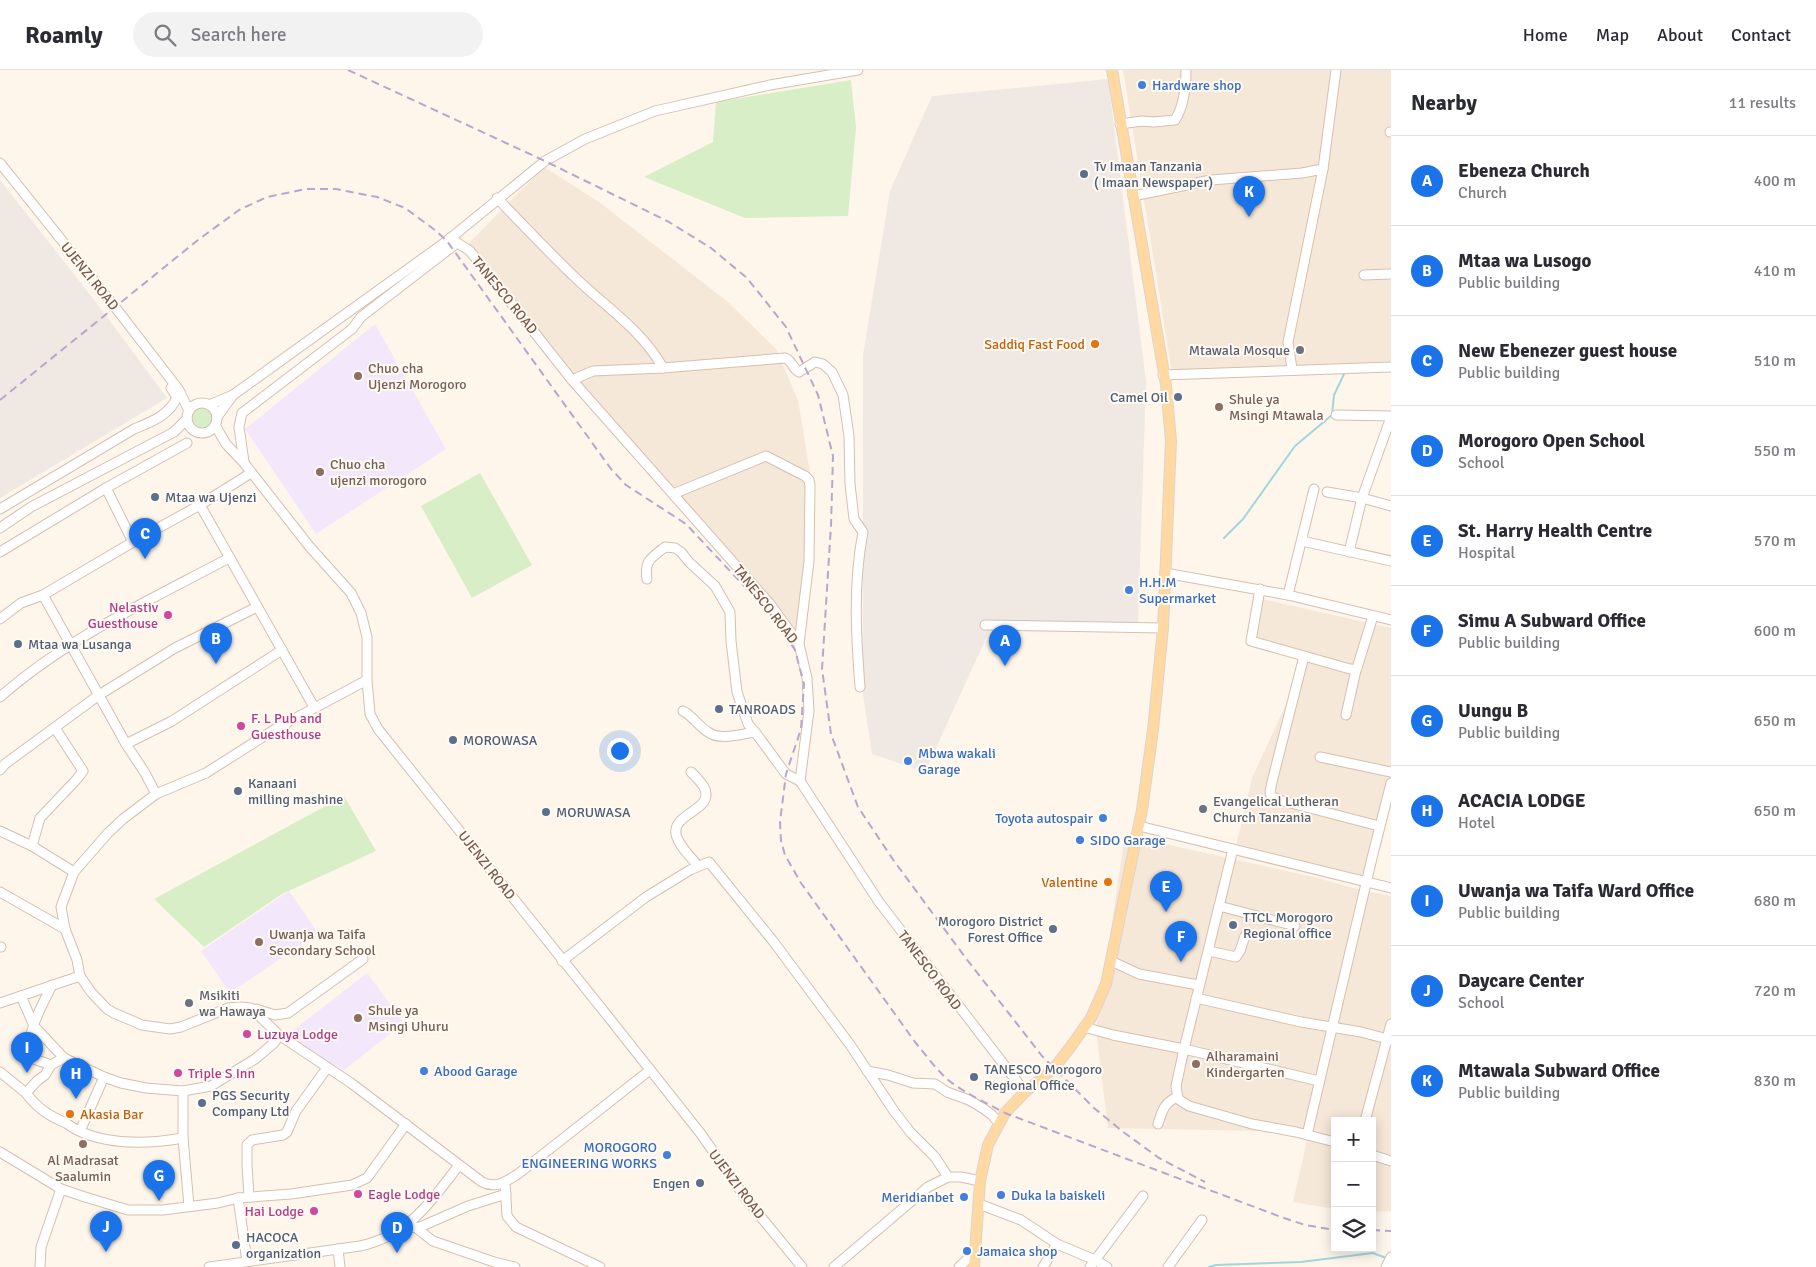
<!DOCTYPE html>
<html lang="en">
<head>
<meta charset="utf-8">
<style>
	body { margin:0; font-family:Signika,sans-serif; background:#f2f2f3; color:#2b2b33 }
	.controls { position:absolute; right:15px; bottom:15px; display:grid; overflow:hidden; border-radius:0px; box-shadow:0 2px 12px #0003 }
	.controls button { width:45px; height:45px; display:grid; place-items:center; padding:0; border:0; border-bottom:1px solid #e1e1e2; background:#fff; color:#2b2b33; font:25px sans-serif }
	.you { position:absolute; left:619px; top:680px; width:18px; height:18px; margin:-12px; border:4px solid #fff; border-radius:50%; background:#1a73e8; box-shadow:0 0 0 8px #1a73e833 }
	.badge { display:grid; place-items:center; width:32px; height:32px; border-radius:50%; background:#1a73e8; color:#fff; font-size:16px; font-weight:700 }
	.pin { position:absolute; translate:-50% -41px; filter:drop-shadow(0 1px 2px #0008) }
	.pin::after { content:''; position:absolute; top:26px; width:18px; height:15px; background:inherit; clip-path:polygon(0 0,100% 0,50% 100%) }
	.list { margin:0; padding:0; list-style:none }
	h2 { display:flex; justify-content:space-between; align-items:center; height:65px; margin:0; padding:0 20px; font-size:21px }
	h2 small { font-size:16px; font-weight:400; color:#7c7c81 }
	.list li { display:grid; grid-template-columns:32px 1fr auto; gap:15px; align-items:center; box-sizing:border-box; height:90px; padding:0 20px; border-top:1px solid #e1e1e2 }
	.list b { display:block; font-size:19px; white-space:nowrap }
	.list p { margin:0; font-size:16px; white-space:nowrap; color:#7c7c81 }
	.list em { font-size:16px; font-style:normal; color:#7c7c81 }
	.icon { flex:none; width:28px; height:28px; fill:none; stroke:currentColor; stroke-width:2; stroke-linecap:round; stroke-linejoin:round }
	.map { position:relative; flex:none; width:1391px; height:1197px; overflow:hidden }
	header { display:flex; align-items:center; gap:30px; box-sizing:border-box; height:70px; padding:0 25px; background:#fff; border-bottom:1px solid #e1e1e2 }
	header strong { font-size:24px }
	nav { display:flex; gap:28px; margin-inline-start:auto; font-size:18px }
	.search { width:350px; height:45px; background:#f2f2f3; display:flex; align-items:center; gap:12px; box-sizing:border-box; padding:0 18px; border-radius:28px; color:#7c7c81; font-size:19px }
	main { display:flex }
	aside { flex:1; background:#fff }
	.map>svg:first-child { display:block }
</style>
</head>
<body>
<header>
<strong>Roamly</strong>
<div class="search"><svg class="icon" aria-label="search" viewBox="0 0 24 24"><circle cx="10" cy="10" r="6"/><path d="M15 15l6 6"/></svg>Search here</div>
<nav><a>Home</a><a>Map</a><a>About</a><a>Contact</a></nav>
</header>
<main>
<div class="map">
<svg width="1391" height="1197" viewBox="0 0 1391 1197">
	<rect width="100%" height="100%" fill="#fef6eb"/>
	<g fill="#f6e8d8">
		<polygon points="1123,0 1391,0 1391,294 1172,303"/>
		<polygon points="544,97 599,132 728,232 776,279 798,330 812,415 803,502 801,577 718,478 650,401 467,175"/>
		<polygon points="1262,529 1391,558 1391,694 1362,807 1236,776 1252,708 1308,587 1251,569"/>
		<polygon points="1125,765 1318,808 1361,820 1304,1062 1108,1058 1096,959"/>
		<polygon points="1367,821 1391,826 1391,1141 1372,1142 1372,1051 1335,1051 1335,1139 1293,1132 1317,1026"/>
	</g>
	<g fill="#f0e9e3">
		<polygon points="1108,9 1146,311 1138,554 993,553 925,702 872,684 863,624 863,285 890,121 932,26"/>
		<polygon points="0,110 95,231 167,328 0,428"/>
	</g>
	<g fill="#f3e7fb">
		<polygon points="375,254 446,379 316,464 245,359"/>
		<polygon points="289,821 318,863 230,923 201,881"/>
		<polygon points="367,903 404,953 344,1000 303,979 290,963"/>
	</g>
	<g fill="#d8eec7">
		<polygon points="851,10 856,58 848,146 745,148 644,107 713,72 716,32"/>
		<circle cx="201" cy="348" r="12"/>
		<polygon points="480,403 532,495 472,528 421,436"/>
		<polygon points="344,726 376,781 282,824 204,877 154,829"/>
	</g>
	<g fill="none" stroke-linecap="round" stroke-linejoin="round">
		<g stroke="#a2d6dd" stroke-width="2">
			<polyline points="1224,468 1243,449 1295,376 1332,345 1334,325 1345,302"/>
			<polyline points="1209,1197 1216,1195 1301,1192 1373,1183 1386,1188"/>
		</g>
		<defs>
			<g id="minor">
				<path d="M1120,54L1142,51L1153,52L1175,50C1184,36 1186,16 1186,0"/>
				<polyline points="1390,62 1391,62"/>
				<polyline points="0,93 115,237 179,320 189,341"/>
				<polyline points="1133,126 1211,110 1302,103 1323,99"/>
				<path d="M497,128C525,157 552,186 581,213C610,240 643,262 663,298"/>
				<polyline points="450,168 470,181 572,310 770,534 799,574 807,608 809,641 800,711 879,832 1025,1022"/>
				<polyline points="1364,205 1391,204"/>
				<polyline points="1292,299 1288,272 1323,99 1336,0"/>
				<polyline points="1163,305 1391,297"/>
				<path d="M572,310L593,301L663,298L785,288C792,290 792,298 799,302L815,292L823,294L832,302L843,325L849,366L850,414L854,449L863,462C853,513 856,566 860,617"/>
				<circle cx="202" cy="348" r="15"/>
				<polyline points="209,335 233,325 447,171 545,91 585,69 655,41 770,15 858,0"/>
				<polyline points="1336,345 1391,346"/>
				<polyline points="217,347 233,325"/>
				<polyline points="215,355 226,374 244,393 309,476 351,523 361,543 367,567 367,610 370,644 378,659 610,949 701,1064 747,1130 802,1197"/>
				<polyline points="244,392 239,357 242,343 352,259 361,247 457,173"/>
				<polyline points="106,418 133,472"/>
				<polyline points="1327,422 1362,428 1391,436"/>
				<polyline points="673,424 766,386 805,406 809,410 810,416 809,491 799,574"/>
				<polyline points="200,435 314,637"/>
				<path d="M0,439L134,359C151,352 170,345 177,327L171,318"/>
				<polyline points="0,458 31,437 174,362 187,349"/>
				<polyline points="1302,471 1391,491"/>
				<polyline points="0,482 106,418 187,373"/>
				<polyline points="1349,482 1362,428 1391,347"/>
				<polyline points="1165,503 1288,525 1391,550"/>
				<path d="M647,509C644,491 651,488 665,477L675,478L681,482L689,492L715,516L730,542L731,571L737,622L748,654L755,662"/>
				<polyline points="1260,519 1251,571 1350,599 1355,600 1357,598 1373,546"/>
				<polyline points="43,525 126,674 145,703 156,724"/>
				<polyline points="1288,525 1314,419"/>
				<polyline points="0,549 21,533 43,525 133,472 200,435 251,403"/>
				<polyline points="985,555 1163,558"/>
				<polyline points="1304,586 1272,712 1270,722 1271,726 1279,730 1379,756"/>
				<path d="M367,610L277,658L206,703L156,724L123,749L108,763L74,802L61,837L65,859L77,890L80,906L91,922L107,939L114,943L142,955L170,959L181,957L228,938L240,937L251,938L279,965L351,1013L482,1112C496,1119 505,1112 518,1104L650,1000"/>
				<path d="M0,627C67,568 150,530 229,488"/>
				<path d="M683,641C693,646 698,656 708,662C720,671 741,664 755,662L786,704L800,711"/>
				<polyline points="1346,645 1356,600"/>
				<polyline points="126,674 172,651 282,580"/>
				<polyline points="1320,687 1391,702"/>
				<polyline points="0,700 5,694 99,625 175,578 257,537"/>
				<path d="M691,702C696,707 701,712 704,717C716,740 672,743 676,764C678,775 691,787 698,796"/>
				<polyline points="1139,756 1391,818"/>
				<polyline points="0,761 32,776 74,802"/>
				<polyline points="32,776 40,748 77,709 83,701 55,658"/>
				<polyline points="1233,779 1184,979 1176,1016 1178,1029 1189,1036 1252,1054 1296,1062 1335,1072"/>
				<polyline points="0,822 65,859"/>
				<polyline points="1219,836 1295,856"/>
				<polyline points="0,877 1,877"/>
				<polyline points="1209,881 1236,887 1240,881 1245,866"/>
				<polyline points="562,891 646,827 690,800 709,792 773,871 851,976 894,1041 911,1063 935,1087 948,1107"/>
				<polyline points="1111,891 1139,904 1198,915"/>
				<polyline points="21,926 34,956 64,988 104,1007 121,1013 146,1018 183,1021 211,1016 255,989 274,973 279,965"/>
				<polyline points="1196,928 1301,952 1361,962 1391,970"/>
				<polyline points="0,933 80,906"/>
				<polyline points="256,939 275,945 288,943 363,889"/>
				<polyline points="1084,957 1113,965 1184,979 1319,1011"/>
				<path d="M64,988L51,995L45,1005L37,1011L26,1023C37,1038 49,1046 66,1053C70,1056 75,1059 79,1061C112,1076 149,1074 183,1068"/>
				<path d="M51,995L34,989C20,972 44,932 52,915"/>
				<polyline points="867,1001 888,1005 913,1013 935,1014 947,1022 969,1030 984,1039 992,1045 999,1053"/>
				<polyline points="0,1002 26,1023"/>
				<polyline points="183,1021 183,1068 189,1136"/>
				<polyline points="1365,1051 1391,954"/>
				<path d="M1158,1054C1162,1041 1164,1033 1177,1027"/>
				<polyline points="80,1061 104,1007"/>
				<polyline points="1307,1065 1372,788 1391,713"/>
				<polyline points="0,1082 61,1119 85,1127 128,1140 163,1140 218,1133 238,1128 291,1124 352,1115 367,1108 406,1054"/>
				<polyline points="1372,1085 1391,1091"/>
				<polyline points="505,1112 507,1146 516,1157 600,1197"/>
				<polyline points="249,1127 247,1095 247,1075 252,1070 283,1065 287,1062 296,1041 327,998"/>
				<polyline points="238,1128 247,1191"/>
				<polyline points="979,1134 1021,1150 1057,1174 1095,1190 1107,1197"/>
				<polyline points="415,1157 433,1171 494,1192 515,1197"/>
				<polyline points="403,1158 420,1157 468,1136 506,1124"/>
				<polyline points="338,1179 340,1197"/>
				<polyline points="40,1197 41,1177 61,1119"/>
				<path d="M209,1197L360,1176C408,1166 431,1132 459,1095"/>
				<polyline points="834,1197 928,1117 948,1107 961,1107 980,1111"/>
				<polyline points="959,1197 975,1182"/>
				<polyline points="1043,1197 1057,1174"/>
				<polyline points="1090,1197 1143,1126"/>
				<polyline points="1168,1197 1202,1150"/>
				<polyline points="1386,1197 1391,1187"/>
			</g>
			<polyline id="major" points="974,1197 980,1111 988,1075 1005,1043 1025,1022 1054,998 1069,979 1091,948 1106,914 1142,740 1153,660 1163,558 1171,371 1166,315 1112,0"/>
		</defs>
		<use href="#minor" stroke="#d5bfb1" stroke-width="11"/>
		<use href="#major" stroke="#ddd4d0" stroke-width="12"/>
		<use href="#minor" stroke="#fff" stroke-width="9"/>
		<use href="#major" stroke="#ffd9a1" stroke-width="10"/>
		<g stroke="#b8a6cb" stroke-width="2" stroke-dasharray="8 5" stroke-linecap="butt">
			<polyline points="348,0 545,91 669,152 711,178 747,208 786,257 818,325 833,386 831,455 822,599 831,664 858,737 894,791 965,887 1042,986 1094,1038 1122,1061 1159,1088 1205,1112"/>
			<path d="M0,330L198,170L239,140L267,127L306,119H336L377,127L405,138L435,160L447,171L611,399L626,415L686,454L774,548L795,580L804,614L801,659L786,704L780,752L781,771L785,785L801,813L915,972C925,984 935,998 947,1009C964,1023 985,1032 1005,1043L1281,1147L1305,1155L1335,1160"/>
			<polyline points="1372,1160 1391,1161"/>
		</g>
	</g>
	<g fill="#3f7fe0" stroke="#fffaf3" stroke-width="2">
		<circle cx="1142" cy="15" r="5"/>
		<circle cx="1129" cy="520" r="5"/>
		<circle cx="908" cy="691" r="5"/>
		<circle cx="1103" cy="748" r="5"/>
		<circle cx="1080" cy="770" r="5"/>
		<circle cx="424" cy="1001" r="5"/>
		<circle cx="667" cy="1085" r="5"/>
		<circle cx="1001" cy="1125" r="5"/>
		<circle cx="964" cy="1127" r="5"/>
		<circle cx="967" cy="1181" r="5"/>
	</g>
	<g fill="#5c6f8a" stroke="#fffaf3" stroke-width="2">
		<circle cx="1084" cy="104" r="5"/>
		<circle cx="1178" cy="327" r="5"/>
		<circle cx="155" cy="427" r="5"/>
		<circle cx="18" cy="574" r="5"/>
		<circle cx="719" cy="639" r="5"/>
		<circle cx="453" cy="670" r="5"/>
		<circle cx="238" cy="721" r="5"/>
		<circle cx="546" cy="742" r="5"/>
		<circle cx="1233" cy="855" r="5"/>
		<circle cx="1053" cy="859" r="5"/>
		<circle cx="974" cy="1007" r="5"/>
		<circle cx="202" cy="1033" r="5"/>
		<circle cx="700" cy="1113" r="5"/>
		<circle cx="236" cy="1175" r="5"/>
	</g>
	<g fill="#e8710a" stroke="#fffaf3" stroke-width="2">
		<circle cx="1095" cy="274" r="5"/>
		<circle cx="1108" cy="812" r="5"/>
		<circle cx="70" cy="1044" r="5"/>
	</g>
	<g fill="#6b7280" stroke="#fffaf3" stroke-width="2">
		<circle cx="1300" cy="280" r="5"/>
		<circle cx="1203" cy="739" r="5"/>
		<circle cx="189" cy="933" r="5"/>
	</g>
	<g fill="#8d6e63" stroke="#fffaf3" stroke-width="2">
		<circle cx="358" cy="306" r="5"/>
		<circle cx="1219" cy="337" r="5"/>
		<circle cx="320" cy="402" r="5"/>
		<circle cx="259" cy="872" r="5"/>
		<circle cx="358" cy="948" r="5"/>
		<circle cx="1196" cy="994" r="5"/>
		<circle cx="83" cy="1074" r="5"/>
	</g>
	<g fill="#d1479c" stroke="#fffaf3" stroke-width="2">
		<circle cx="168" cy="545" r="5"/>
		<circle cx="241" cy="656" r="5"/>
		<circle cx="247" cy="964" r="5"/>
		<circle cx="178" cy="1003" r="5"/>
		<circle cx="358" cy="1124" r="5"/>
		<circle cx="314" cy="1141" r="5"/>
	</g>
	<g text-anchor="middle" stroke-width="4" stroke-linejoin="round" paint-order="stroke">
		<g font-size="14" fill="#366cbe" stroke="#fffaf3" text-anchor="start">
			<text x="1152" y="20">Hardware shop</text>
			<text x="1139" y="517">H.H.M<tspan x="1139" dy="16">Supermarket</tspan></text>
			<text x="918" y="688">Mbwa wakali<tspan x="918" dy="16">Garage</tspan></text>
			<text x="1093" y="753" text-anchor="end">Toyota autospair</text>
			<text x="1090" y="775">SIDO Garage</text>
			<text x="434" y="1006">Abood Garage</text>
			<text x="657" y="1082" text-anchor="end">MOROGORO<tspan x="657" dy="16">ENGINEERING WORKS</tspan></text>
			<text x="1011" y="1130">Duka la baiskeli</text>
			<text x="954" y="1132" text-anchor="end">Meridianbet</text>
			<text x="977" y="1186">Jamaica shop</text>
		</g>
		<g font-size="14" fill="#4e5e75" stroke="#fffaf3" text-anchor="start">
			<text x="1094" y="101">Tv Imaan Tanzania<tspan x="1094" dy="16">( Imaan Newspaper)</tspan></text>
			<text x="1168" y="332" text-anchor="end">Camel Oil</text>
			<text x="165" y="432">Mtaa wa Ujenzi</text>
			<text x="28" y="579">Mtaa wa Lusanga</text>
			<text x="729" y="644">TANROADS</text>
			<text x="463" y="675">MOROWASA</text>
			<text x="248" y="718">Kanaani<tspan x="248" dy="16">milling mashine</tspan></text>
			<text x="556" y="747">MORUWASA</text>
			<text x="1243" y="852">TTCL Morogoro<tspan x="1243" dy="16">Regional office</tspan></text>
			<text x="1043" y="856" text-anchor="end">Morogoro District<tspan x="1043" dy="16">Forest Office</tspan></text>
			<text x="984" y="1004">TANESCO Morogoro<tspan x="984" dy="16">Regional Office</tspan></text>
			<text x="212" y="1030">PGS Security<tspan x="212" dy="16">Company Ltd</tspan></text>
			<text x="690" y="1118" text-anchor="end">Engen</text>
			<text x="246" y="1172">HACOCA<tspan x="246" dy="16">organization</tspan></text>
		</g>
		<g font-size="14" fill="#7c5a4a" stroke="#fffaf3">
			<text transform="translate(90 206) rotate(51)" y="5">UJENZI ROAD</text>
			<text transform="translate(505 225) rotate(51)" y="5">TANESCO ROAD</text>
			<text transform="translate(766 534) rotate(52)" y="5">TANESCO ROAD</text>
			<text transform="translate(487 795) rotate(52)" y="5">UJENZI ROAD</text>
			<text transform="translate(930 900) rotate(53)" y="5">TANESCO ROAD</text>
			<text transform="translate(737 1114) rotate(53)" y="5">UJENZI ROAD</text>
		</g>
		<g font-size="14" fill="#c56008" stroke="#fffaf3" text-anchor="end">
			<text x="1085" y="279">Saddiq Fast Food</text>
			<text x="1098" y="817">Valentine</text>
			<text x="80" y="1049" text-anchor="start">Akasia Bar</text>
		</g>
		<g font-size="14" fill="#5b616d" stroke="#fffaf3" text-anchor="start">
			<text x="1290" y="285" text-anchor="end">Mtawala Mosque</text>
			<text x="1213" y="736">Evangelical Lutheran<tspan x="1213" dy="16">Church Tanzania</tspan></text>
			<text x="199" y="930">Msikiti<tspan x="199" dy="16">wa Hawaya</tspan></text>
		</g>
		<g font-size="14" fill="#785e54" stroke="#fffaf3" text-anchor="start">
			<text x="368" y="303">Chuo cha<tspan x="368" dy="16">Ujenzi Morogoro</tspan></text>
			<text x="1229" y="334">Shule ya<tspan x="1229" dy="16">Msingi Mtawala</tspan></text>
			<text x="330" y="399">Chuo cha<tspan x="330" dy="16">ujenzi morogoro</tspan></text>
			<text x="269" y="869">Uwanja wa Taifa<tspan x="269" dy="16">Secondary School</tspan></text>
			<text x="368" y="945">Shule ya<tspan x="368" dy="16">Msingi Uhuru</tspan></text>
			<text x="1206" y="991">Alharamaini<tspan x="1206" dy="16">Kindergarten</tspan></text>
			<text x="83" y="1095" text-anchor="middle">Al Madrasat<tspan x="83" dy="16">Saalumin</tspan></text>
		</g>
		<g font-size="14" fill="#b23c85" stroke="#fffaf3" text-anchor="start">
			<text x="158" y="542" text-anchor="end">Nelastiv<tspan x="158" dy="16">Guesthouse</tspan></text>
			<text x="251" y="653">F. L Pub and<tspan x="251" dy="16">Guesthouse</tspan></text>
			<text x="257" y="969">Luzuya Lodge</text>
			<text x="188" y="1008">Triple S Inn</text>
			<text x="368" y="1129">Eagle Lodge</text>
			<text x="304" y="1146" text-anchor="end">Hai Lodge</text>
		</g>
	</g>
</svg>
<div class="controls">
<button>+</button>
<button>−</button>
<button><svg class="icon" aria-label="layers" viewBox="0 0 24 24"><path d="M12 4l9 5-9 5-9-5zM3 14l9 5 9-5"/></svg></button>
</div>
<div class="you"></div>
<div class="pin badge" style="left:1005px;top:596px">A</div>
<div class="pin badge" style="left:216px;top:594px">B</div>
<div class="pin badge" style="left:145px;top:489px">C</div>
<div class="pin badge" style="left:397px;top:1183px">D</div>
<div class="pin badge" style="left:1166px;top:842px">E</div>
<div class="pin badge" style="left:1181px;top:892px">F</div>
<div class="pin badge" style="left:159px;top:1131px">G</div>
<div class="pin badge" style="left:76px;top:1029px">H</div>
<div class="pin badge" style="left:27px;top:1003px">I</div>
<div class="pin badge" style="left:106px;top:1182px">J</div>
<div class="pin badge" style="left:1249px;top:147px">K</div>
</div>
<aside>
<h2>Nearby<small>11 results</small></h2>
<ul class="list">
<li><span class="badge">A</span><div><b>Ebeneza Church</b><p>Church</p></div><em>400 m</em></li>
<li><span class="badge">B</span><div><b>Mtaa wa Lusogo</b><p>Public building</p></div><em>410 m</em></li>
<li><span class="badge">C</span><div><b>New Ebenezer guest house</b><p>Public building</p></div><em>510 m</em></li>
<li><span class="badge">D</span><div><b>Morogoro Open School</b><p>School</p></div><em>550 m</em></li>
<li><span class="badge">E</span><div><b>St. Harry Health Centre</b><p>Hospital</p></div><em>570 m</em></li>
<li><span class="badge">F</span><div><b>Simu A Subward Office</b><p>Public building</p></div><em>600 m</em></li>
<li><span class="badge">G</span><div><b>Uungu B</b><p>Public building</p></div><em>650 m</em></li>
<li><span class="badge">H</span><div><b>ACACIA LODGE</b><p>Hotel</p></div><em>650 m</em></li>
<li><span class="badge">I</span><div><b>Uwanja wa Taifa Ward Office</b><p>Public building</p></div><em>680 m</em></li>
<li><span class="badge">J</span><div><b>Daycare Center</b><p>School</p></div><em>720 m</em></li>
<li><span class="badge">K</span><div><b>Mtawala Subward Office</b><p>Public building</p></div><em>830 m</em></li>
</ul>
</aside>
</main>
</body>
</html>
